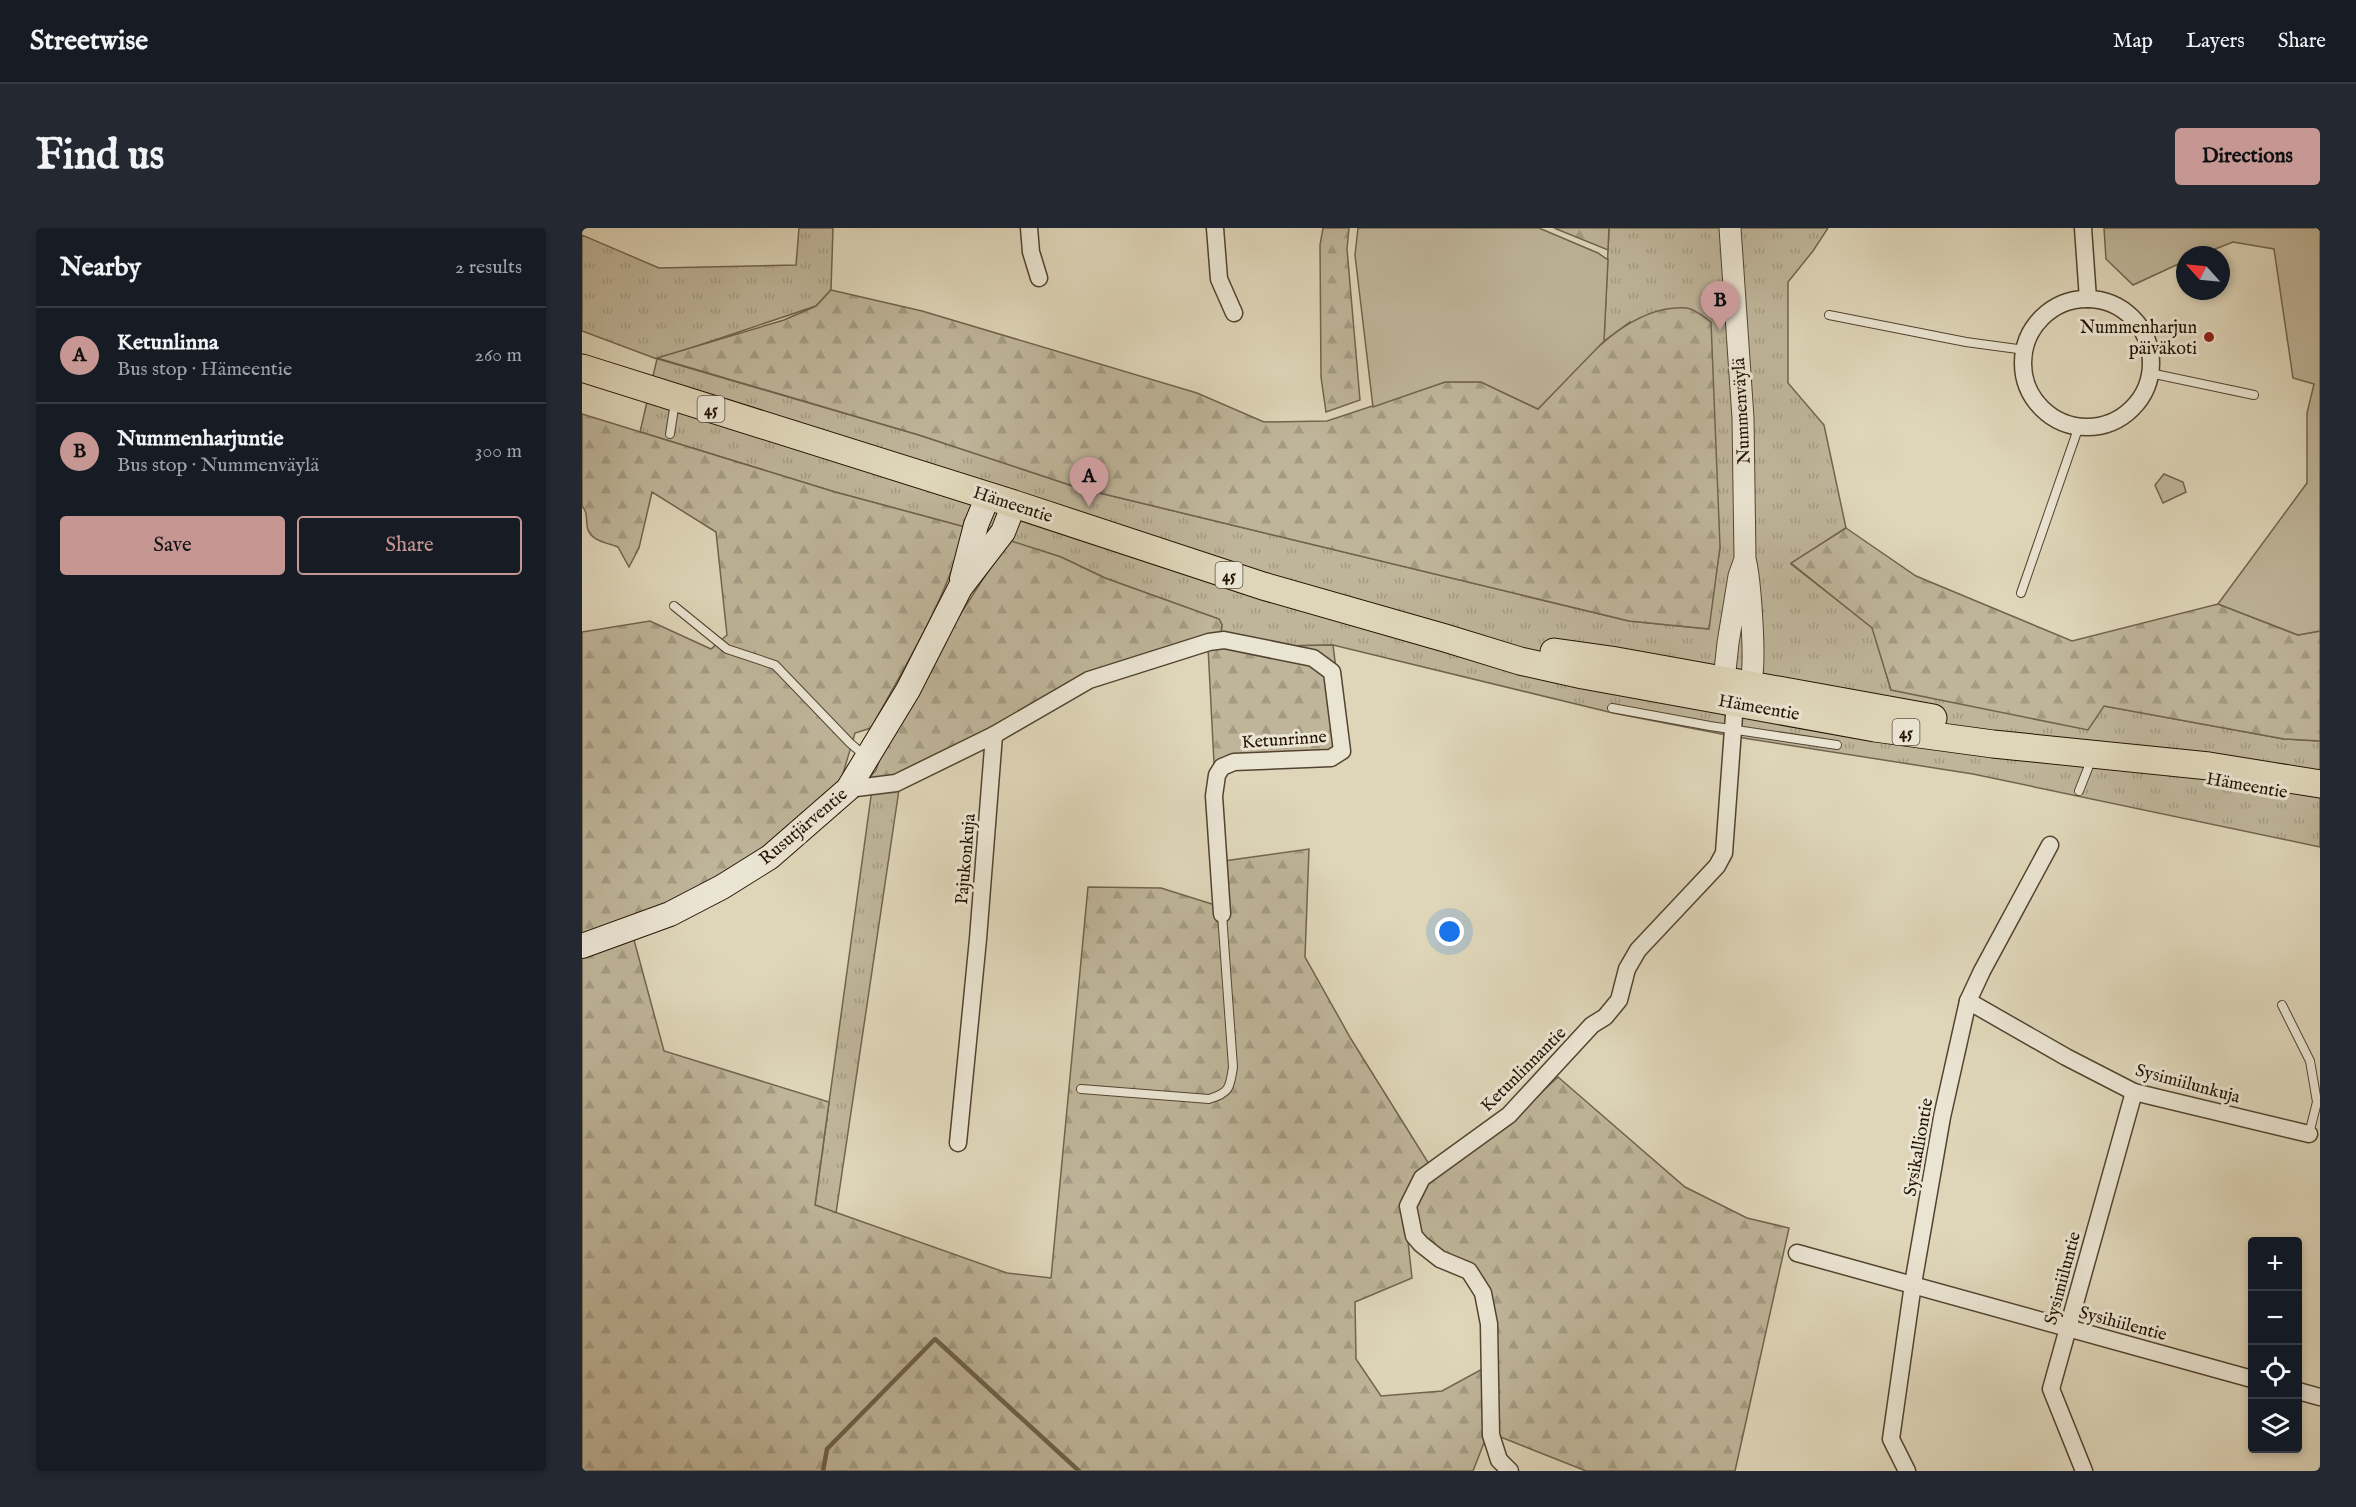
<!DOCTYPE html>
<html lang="en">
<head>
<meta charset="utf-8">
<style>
	body { margin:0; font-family:"IM FELL English",serif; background:#242831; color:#f1f3f6 }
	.controls { position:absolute; right:18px; bottom:18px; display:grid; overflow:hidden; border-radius:6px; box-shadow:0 3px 9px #0003 }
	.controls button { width:54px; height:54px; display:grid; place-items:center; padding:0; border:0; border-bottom:2px solid #363941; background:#171b24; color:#f1f3f6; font:30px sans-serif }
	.compass { position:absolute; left:1594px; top:18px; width:54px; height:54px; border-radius:50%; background:#171b24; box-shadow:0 3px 9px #0003; rotate:297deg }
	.you { position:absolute; left:868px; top:704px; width:21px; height:21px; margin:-15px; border:4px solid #fff; border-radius:50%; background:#1a73e8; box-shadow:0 0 0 9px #1a73e833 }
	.badge { display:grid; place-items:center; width:39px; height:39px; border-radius:50%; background:#c59692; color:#111; font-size:20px; font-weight:700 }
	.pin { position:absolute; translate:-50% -50px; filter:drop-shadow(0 2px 3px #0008) }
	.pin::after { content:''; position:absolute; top:32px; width:21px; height:18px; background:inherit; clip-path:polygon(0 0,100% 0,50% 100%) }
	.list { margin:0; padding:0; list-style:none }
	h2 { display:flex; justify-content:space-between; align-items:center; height:78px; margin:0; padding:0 24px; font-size:26px }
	h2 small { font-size:20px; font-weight:400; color:#9ea1a6 }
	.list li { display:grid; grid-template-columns:39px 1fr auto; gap:18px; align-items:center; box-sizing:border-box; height:96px; padding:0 24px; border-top:2px solid #363941 }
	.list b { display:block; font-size:22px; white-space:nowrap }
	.list p { margin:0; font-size:20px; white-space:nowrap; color:#9ea1a6 }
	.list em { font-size:20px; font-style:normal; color:#9ea1a6 }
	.actions { display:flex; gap:12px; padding:18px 24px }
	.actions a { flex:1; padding:14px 0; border:2px solid #c59692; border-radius:6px; text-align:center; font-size:21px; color:#c59692 }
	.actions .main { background:#c59692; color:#111 }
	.icon { flex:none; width:33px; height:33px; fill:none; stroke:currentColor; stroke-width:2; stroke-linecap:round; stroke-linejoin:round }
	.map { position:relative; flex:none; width:1738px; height:1243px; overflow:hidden; border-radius:6px }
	header { display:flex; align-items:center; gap:36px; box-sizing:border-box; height:84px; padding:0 30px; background:#171b24; border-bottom:2px solid #363941 }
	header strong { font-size:28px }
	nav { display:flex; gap:33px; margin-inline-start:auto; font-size:21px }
	.intro { display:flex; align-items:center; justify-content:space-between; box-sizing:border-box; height:144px; padding:0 36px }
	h1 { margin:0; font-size:42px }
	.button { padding:15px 27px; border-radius:6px; background:#c59692; color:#111; font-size:21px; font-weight:700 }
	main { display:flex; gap:36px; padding:0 36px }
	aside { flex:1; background:#171b24; border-radius:6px; box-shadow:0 3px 9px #0003 }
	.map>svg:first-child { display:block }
</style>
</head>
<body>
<header>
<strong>Streetwise</strong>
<nav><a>Map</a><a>Layers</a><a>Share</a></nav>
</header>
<div class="intro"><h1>Find us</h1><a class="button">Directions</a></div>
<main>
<aside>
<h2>Nearby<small>2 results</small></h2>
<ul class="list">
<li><span class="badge">A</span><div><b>Ketunlinna</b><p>Bus stop · Hämeentie</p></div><em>260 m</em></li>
<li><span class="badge">B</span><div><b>Nummenharjuntie</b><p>Bus stop · Nummenväylä</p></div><em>300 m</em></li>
</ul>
<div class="actions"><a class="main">Save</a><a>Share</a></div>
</aside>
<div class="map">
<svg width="1738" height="1243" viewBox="0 0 1738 1243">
	<defs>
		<pattern id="grass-tufts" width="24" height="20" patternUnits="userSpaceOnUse" patternTransform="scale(1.5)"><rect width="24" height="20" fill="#bfb59a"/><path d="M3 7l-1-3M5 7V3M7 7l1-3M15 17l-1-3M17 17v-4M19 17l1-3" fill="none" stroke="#a49b83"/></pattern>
		<pattern id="forest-firs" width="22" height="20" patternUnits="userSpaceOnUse" patternTransform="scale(1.5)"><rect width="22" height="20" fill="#bfb59a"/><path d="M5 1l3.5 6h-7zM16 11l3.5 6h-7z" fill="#a49b83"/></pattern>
	</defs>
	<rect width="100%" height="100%" fill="#dfd6b9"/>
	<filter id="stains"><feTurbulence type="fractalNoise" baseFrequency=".00333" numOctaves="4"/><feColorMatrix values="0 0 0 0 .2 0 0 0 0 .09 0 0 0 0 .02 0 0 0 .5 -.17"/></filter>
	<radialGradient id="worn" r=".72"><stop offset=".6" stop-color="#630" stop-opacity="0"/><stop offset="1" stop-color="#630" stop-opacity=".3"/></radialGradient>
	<g fill="url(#grass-tufts)" stroke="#71644e" stroke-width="1.5">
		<polygon points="217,0 251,0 249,62 234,78 76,131 337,207 497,260 1047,393 1126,401 1138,319 1048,94 1022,113 1027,0 1246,0 1231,23 1206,54 1206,155 1242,197 1264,300 1209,336 1291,400 1309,462 1522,478 1702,511 1738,513 1738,619 1391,546 1155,509 1031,485 751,417 644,419 632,409 639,404 640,397 637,391 523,350 479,329 383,299 253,264 58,204 75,131 0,103 0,7 77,40 214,37"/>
		<polygon points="318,555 254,985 233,977 290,561"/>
	</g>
	<g fill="url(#forest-firs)" stroke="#71644e" stroke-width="1.5">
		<polygon points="741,0 767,0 765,21 778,172 744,184 739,149 738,17"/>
		<polygon points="972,0 1027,0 1026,22"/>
		<path d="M249,62L340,83L615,165L682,194L745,193L863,154H899L956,181C994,142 1044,75 1105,80C1113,81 1123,90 1129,94L1138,319L1127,401L1047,393L497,260L337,207L75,130L202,92L234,78Z"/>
		<path d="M0,186L253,264L383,299C366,370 324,436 289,500L273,505L260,549L227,602L53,703L52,712L82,823L247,874L233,977L425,1045L469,1050L506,659L579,660L633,677L642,633L727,621L723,729L769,811L847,936L822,977L830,1050L773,1074L774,1131L799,1168L860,1163L904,1139L905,1207L891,1243H0V404L68,393L129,421L145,407L134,304L70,264L57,320L47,339L36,319C26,315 10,313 6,302C3,293 7,286 0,278Z"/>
		<polygon points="1264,300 1334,348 1490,413 1636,376 1716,407 1738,403 1738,513 1702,511 1522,478 1506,502 1309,462 1290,400 1209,335"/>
		<polygon points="426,312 479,329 523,350 637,391 640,397 639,404 632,409 644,419 751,417 765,530 632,535 626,419 522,450 401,516 277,562 294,542 300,524 376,390"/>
		<polygon points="976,849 1103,959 1165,990 1207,1000 1153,1243 1004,1243 916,1208 906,1060 837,1006 832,978 845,953 946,877"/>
	</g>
	<g fill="#bfb59a" stroke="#71644e" stroke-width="1.5">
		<polygon points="776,0 957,0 1016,25 1026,32 1022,113 956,181 899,154 863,154 791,179 773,27"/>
		<polygon points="1522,0 1738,0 1738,403 1716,407 1636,376 1725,255 1725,185 1732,156 1711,150 1692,21 1651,14 1618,27 1603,27 1603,33 1551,57 1524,31"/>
		<polygon points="1582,246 1601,254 1604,264 1581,275 1573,257"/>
	</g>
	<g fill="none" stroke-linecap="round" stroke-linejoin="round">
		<polyline stroke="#6d614b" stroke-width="4.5" points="241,1243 245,1221 353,1111 497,1243"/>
		<defs>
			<g id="service">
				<polyline points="1247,87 1384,114 1443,122"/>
				<polyline points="1568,145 1672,167"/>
				<polyline points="88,206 93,174"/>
				<polyline points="1439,365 1497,198"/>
				<polyline points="92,378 145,421 193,437 268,515 283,528"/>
				<polyline points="1030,480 1128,498 1255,517"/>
				<polyline points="1497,563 1510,530"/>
				<polyline points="1700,777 1728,833 1735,874 1727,906"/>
				<path d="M499,861L627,871C648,865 648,859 651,839L640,686"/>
			</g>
			<g id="minor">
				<polyline points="447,0 449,24 457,50"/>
				<polyline points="633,0 637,51 652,85"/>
				<polyline points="1501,0 1506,71"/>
				<circle cx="1505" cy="135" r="64"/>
				<polyline points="412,507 507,452 627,414 642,412 731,430 750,444 760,523 749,530 652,534 640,539 635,547 632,568 640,686"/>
				<polyline points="266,561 314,555 412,507 396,711 376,915"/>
				<polyline points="1386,773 1484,829 1552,864 1727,906"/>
				<polyline points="1215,1025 1670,1151"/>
				<polyline points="1716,1163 1738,1169"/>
				<polyline points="928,1243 917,1232 909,1207 907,1096 901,1065 887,1043 858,1031 839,1016 832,1008 826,978 840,950 927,887 1010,797 1023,789 1037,772 1045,741 1056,722 1135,638 1142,625 1153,474"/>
				<polyline points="1325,1243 1309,1211 1331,1056 1360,889 1386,773 1400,743 1468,617"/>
				<polyline points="1502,1243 1469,1161 1552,864"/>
			</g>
			<path id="tertiary" d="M1148,0L1161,190L1163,331C1168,350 1175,440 1168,456C1165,463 1157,469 1153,474L1142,452L1146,415L1157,348L1163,331"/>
			<g id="secondary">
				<polyline points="380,351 394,297 406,268"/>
				<polyline points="0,718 88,686 140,659 188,629 266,561 326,462 378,360 421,304 432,276"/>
			</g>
			<g id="primary">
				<polyline points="0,140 432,276 681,358 863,410 938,433 1001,447 1293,500 1411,516 1627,538 1738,556"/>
				<polyline points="972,424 1029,432 1351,490"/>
			</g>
		</defs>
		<use href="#service" stroke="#524430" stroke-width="10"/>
		<use href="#minor" stroke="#524430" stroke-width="19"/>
		<use href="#tertiary" stroke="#524430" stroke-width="23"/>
		<use href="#secondary" stroke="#231403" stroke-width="26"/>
		<use href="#primary" stroke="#231403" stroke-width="29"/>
		<use href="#service" stroke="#eae4d2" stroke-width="8"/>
		<use href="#minor" stroke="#eae4d2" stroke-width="16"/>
		<use href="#tertiary" stroke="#eae4d2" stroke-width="21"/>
		<use href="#secondary" stroke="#eae4d2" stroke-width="24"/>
		<use href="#primary" stroke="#dfd6b9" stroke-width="27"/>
	</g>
	<circle fill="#8f2418" stroke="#eae4d2" stroke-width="2" cx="1627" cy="109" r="6"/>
	<g text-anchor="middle" stroke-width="6" stroke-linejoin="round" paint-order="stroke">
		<g fill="#eae4d2" stroke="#5f5241" stroke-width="1.5">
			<rect x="115.5" y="168" width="27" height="26" rx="4.5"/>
			<rect x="633.5" y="334" width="27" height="26" rx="4.5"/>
			<rect x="1310.5" y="491" width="27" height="26" rx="4.5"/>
		</g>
		<g font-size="16" font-weight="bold" fill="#231403">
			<text x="129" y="187">45</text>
			<text x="647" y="353">45</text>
			<text x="1324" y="510">45</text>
		</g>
		<g font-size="18" fill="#231403" stroke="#eae4d2" text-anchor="end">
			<text x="1615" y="105">Nummenharjun<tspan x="1615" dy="21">päiväkoti</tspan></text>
		</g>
		<g font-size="18" fill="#231403" stroke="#eae4d2">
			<text transform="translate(1159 183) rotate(-93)" y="6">Nummenväylä</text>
			<text transform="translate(431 276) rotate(18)" y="6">Hämeentie</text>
			<text transform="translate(1177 479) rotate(10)" y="6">Hämeentie</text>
			<text transform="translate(702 511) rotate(-4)" y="6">Ketunrinne</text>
			<text transform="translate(1665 557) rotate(10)" y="6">Hämeentie</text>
			<text transform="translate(221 598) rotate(-40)" y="6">Rusutjärventie</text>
			<text transform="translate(383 631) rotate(-85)" y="6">Pajukonkuja</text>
			<text transform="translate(941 841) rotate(-45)" y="6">Ketunlinnantie</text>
			<text transform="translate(1606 855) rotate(15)" y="6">Sysimiilunkuja</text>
			<text transform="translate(1336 919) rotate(-80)" y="6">Sysikalliontie</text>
			<text transform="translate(1480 1050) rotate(-75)" y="6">Sysimiiluntie</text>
			<text transform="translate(1541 1095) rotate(15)" y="6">Sysihiilentie</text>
		</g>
	</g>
	<rect width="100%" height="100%" filter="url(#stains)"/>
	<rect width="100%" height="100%" fill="url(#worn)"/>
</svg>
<div class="controls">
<button>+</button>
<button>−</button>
<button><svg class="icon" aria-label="locate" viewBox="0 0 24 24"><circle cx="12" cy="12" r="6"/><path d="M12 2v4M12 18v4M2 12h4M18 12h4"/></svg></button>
<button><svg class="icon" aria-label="layers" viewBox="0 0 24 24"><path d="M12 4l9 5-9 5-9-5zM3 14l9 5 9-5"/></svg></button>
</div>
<svg class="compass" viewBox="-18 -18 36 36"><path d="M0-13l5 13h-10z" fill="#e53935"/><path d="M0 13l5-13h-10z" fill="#9ea1a6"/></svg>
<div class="you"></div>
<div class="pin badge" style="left:507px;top:279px">A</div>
<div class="pin badge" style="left:1138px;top:103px">B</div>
</div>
</main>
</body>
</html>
